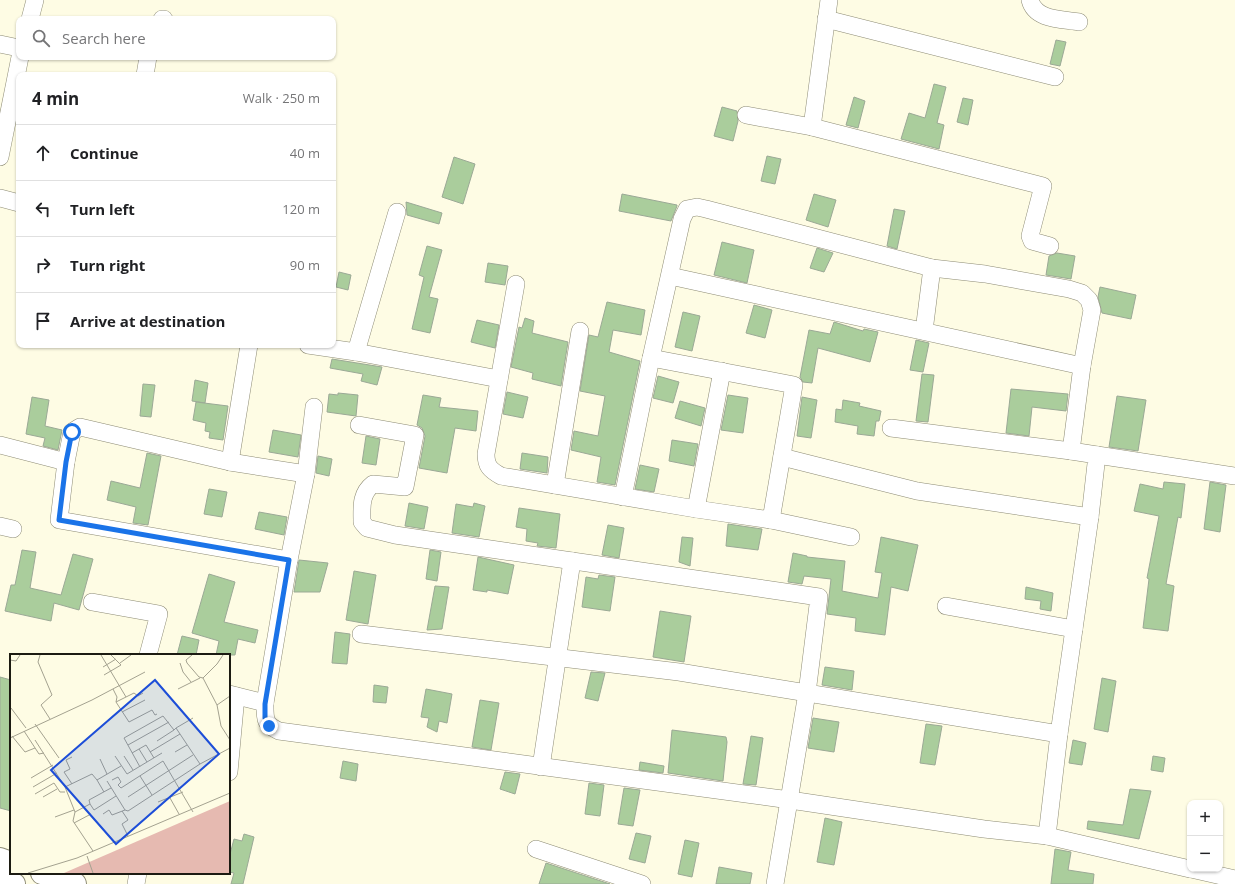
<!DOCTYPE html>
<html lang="en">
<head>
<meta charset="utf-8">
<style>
	body { margin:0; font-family:"Open Sans",sans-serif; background:#f2f2f2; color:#202124 }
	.controls { position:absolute; right:12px; bottom:12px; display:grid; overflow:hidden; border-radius:8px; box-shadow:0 1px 3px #0004 }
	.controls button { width:36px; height:36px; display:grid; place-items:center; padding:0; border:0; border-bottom:1px solid #e0e0e0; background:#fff; color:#202124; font:20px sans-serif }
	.stop { position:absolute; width:12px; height:12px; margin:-9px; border:3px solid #1a73e8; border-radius:50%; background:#fff }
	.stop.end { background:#1a73e8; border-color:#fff; box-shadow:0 1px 4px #0008 }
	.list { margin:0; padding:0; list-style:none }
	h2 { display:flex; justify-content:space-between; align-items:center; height:52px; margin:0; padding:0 16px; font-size:17px }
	h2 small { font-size:13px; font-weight:400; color:#757577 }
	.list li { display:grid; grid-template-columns:26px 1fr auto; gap:12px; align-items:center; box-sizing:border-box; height:56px; padding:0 16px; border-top:1px solid #e0e0e0 }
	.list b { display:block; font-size:15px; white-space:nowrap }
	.list em { font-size:13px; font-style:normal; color:#757577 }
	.icon { flex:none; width:22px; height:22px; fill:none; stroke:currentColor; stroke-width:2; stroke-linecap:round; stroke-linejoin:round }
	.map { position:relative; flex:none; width:1235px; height:884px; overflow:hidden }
	.search { position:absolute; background:#fff; box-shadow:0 1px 3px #0004; left:16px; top:16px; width:320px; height:44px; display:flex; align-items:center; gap:10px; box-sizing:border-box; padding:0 14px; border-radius:8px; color:#757577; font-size:15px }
	.panel { position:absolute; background:#fff; box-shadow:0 1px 3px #0004; left:16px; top:72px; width:320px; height:276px; border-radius:8px }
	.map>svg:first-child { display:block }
</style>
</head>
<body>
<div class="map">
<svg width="1235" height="884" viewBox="0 0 1235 884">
	<rect width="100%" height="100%" fill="#fefce4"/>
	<g fill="#aacd9c" stroke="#9ba996">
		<polygon points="1056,40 1066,42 1060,66 1050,64"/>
		<polygon points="934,84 946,87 937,123 944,125 939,149 901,139 909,113 925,118"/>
		<polygon points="854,97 865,101 858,128 846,125"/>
		<polygon points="963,98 973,100 968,125 957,122"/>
		<polygon points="722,107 737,111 738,121 733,141 714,136"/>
		<polygon points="767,156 781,159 775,184 761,181"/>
		<polygon points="454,157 475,164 463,204 442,197"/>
		<polygon points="622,194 677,205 677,206 671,221 619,211"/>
		<polygon points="814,194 836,200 828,227 806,220"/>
		<polygon points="406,202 442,213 439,224 407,215"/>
		<polygon points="894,209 905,211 897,249 887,246"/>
		<polygon points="722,242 754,250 747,283 714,275"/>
		<polygon points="427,246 442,250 429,297 438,299 430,333 412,329 424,277 419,275"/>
		<polygon points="817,248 833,253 824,272 810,268"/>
		<polygon points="1057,253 1075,256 1071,279 1046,275 1049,256"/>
		<polygon points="488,263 508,266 505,285 485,282"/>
		<polygon points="339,272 351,275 348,290 336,287"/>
		<polygon points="1100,287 1136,295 1131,319 1102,313 1098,297"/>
		<polygon points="607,302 645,310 641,335 613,330 609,352 640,361 615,485 597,482 601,457 571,450 574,431 598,436 605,396 580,391 589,335 598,337"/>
		<polygon points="754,305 772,310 765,338 746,333"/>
		<polygon points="683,312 700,316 692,351 675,347"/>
		<polygon points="525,318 534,321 532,333 568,342 561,386 532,379 533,373 511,367 519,327 522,328"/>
		<polygon points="477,320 499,325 495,348 471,342"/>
		<polygon points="834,322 863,331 864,329 878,332 870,362 818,348 812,383 803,382 800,377 809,330 830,334"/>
		<polygon points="916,340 929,343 923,372 910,370"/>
		<polygon points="332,359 382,367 377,385 361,381 363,374 330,368"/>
		<polygon points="922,374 934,375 928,422 916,421"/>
		<polygon points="658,376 679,382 673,403 653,398"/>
		<polygon points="195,380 208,383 205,403 192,401"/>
		<polygon points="143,384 155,385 151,417 140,416"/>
		<polygon points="1011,389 1068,394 1066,411 1032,407 1029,436 1006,433"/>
		<polygon points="507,392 528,397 523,418 503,414"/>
		<polygon points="338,393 358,395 356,416 327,412 329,394 338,395"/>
		<polygon points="423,395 441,398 439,407 478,411 476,431 455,428 447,473 419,468 425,436 422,428 417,425"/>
		<polygon points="728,395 748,398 743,433 721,430"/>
		<polygon points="1117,396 1146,400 1138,451 1109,447"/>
		<polygon points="32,397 49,400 45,426 62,430 58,450 43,446 45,438 26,434"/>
		<polygon points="802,397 817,400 811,438 797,436"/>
		<polygon points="843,400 860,403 859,406 881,411 879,421 876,421 874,436 857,434 858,426 835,422 836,409 842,410"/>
		<polygon points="680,401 705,408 701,426 675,418"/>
		<polygon points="196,402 228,406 223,440 209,438 210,432 205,431 206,423 193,420"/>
		<polygon points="273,430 301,435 298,457 269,452"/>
		<polygon points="366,436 380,439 376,465 362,463"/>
		<polygon points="672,440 698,444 694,466 669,461"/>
		<polygon points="147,453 161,456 148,525 133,523 136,507 107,500 111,481 140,488"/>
		<polygon points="522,453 548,457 547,473 520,469"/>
		<polygon points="318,456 332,459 329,476 316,473"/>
		<polygon points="640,465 659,469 654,492 635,489"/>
		<polygon points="1164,482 1185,484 1181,518 1178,517 1166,584 1174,586 1168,631 1143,628 1149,579 1147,578 1159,516 1134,511 1140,484 1163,489"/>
		<polygon points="1210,482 1226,485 1220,532 1204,529"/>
		<polygon points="209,489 227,492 222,517 204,514"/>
		<polygon points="409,503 428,507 424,529 405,526"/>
		<polygon points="474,503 485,506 479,537 452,533 456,504 473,507"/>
		<polygon points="519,508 560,514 556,548 537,546 538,543 526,541 527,529 516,527"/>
		<polygon points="259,512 287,517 284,535 255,529"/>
		<polygon points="728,524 762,529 758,550 726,546"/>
		<polygon points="608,525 624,528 619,558 602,555"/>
		<polygon points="682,537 693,538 690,566 679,562"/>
		<polygon points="881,537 918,545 908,591 891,587 885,635 855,631 856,618 827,614 831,579 804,576 802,584 788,582 793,553 807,556 807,557 845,561 842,591 878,598 882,573 875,572"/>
		<polygon points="22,550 36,552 30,588 61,595 73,554 93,559 79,610 54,603 51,621 5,611 11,585 15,585"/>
		<polygon points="430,550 441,552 437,581 426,579"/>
		<polygon points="478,557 514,565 508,594 487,590 487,592 473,590"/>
		<polygon points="299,560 328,563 320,592 294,592"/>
		<polygon points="354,571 376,575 368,624 346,620"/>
		<polygon points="209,574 235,582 224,622 258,630 255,643 238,639 235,655 216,655 219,641 192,633"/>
		<polygon points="599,575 615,577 610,611 582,607 586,577 598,579"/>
		<polygon points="435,586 449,587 442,629 427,630"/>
		<polygon points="1026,587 1053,593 1051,611 1040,609 1041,601 1025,599"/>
		<polygon points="660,611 691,616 684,662 653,657"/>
		<polygon points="335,632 350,634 347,664 332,663"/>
		<polygon points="182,636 199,640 196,655 177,655"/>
		<polygon points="825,667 854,671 852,690 822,685"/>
		<polygon points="591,672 605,673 598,701 585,698"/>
		<polygon points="0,677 11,680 11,811 0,808"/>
		<polygon points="1102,678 1116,681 1108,732 1094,729"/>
		<polygon points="374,685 388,687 386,703 373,702"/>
		<polygon points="426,689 452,694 447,723 439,721 437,732 427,727 429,718 421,717"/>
		<polygon points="480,700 499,703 491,750 472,747"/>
		<polygon points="813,718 839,722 834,752 808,748"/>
		<polygon points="926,724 942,726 935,765 920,763"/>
		<polygon points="672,730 726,737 727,742 723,781 668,773"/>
		<polygon points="751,736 763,738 756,785 743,784"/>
		<polygon points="1073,740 1086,743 1082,765 1069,763"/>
		<polygon points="1153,756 1165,758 1163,772 1151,770"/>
		<polygon points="343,761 358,764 356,781 340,778"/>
		<polygon points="640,762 664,766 663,773 639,770"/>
		<polygon points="505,772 520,774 515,794 500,789"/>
		<polygon points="589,783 604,785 600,816 585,814"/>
		<polygon points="624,788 640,790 633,826 618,824"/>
		<polygon points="1130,789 1151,791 1139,839 1087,829 1088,821 1123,825"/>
		<polygon points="825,818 842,822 834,865 817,862"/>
		<polygon points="636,833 651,836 645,863 629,859"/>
		<polygon points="244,834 254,837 243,884 231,884 234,873 229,872 229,858 234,839 242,841"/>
		<polygon points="685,840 699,843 692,877 678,874"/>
		<polygon points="1055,849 1071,852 1068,870 1094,874 1093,884 1051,884"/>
		<polygon points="546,863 610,884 539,884"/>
		<polygon points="719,867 752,873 750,884 716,884"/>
	</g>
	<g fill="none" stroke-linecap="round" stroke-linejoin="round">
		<defs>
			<g id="minor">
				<polyline points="829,0 812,127 1043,186 1030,236 1032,241 1050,246"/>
				<path d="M1030,0C1035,20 1061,19 1079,22"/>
				<polyline points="30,19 35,0"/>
				<polyline points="162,19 164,19"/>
				<polyline points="826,19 1055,77"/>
				<polyline points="0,44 19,48"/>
				<polyline points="145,75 148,57"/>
				<polyline points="746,115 812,127"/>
				<polyline points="0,157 20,57"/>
				<polyline points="0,198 19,203"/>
				<polyline points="670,276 1082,366"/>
				<path d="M516,284L486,454C486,466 490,470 501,476L696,509L771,520L851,537"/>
				<polyline points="924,331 932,268"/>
				<polyline points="308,345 356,352 499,379"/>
				<polyline points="356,352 397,212"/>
				<polyline points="651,358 794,385 771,520"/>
				<path d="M359,425L415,435L405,487L373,484C360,494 362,508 362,522L367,528L395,535L819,597L807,693L775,884"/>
				<polyline points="891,428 1071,451"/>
				<polyline points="0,445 66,462"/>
				<polyline points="1097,455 1235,476"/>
				<polyline points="782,457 917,491 1090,517"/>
				<polyline points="230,462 249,345"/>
				<polyline points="555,485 580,331"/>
				<polyline points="623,497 651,358 682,219 687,209 697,207 706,209 932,268 985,274 1069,289 1082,293 1089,300 1092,310 1082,366 1071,451 1097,455 1090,517 1059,734 1047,836"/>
				<polyline points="696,509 722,371"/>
				<polyline points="0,526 13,529"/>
				<polyline points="289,560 59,520 66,462 72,432 80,427 230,462 306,474"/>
				<polyline points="92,602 159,614 148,655"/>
				<polyline points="946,606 1074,629"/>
				<polyline points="361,634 679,672 1059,734"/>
				<path d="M229,694L265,703C265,719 264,724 279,731L790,800L984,829L1047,836L1190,869"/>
				<polyline points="265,703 289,560 306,474 314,407"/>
				<polyline points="541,767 572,561"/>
				<polyline points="229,772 236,696"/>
				<polyline points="536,849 642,884"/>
				<polyline points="1191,869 1235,879"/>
				<polyline points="136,884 138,873"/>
			</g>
			<g id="highway">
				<polyline points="0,859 11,863"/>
				<polyline points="42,873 75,884"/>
				<polyline points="0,879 14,884"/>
			</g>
		</defs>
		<use href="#minor" stroke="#8d8b75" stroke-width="18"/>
		<use href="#highway" stroke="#8d8b75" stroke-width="24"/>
		<use href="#minor" stroke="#fff" stroke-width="17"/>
		<use href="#highway" stroke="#fff" stroke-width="22"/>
	</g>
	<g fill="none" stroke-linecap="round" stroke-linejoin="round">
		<polyline stroke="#1a73e8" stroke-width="5" points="72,432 66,462 59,520 289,560 265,704 265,718 269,726"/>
	</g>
	<g transform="translate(10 654)">
		<rect width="220" height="220" fill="#fefce4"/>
		<path d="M220,147V219H54Z" fill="#e6bab1"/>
		<path fill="none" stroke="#a4a290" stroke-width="1" d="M30,1L28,8L42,41L31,51L40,65M91,1L116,43M182,1L176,6L177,9L189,23L193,24M0,6L6,7L10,1M110,9L121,1M170,9L173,18L181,28M93,13L106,5M94,21L111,11L101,1M103,35L107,43L106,48L119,68L142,56L145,61L147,60M168,35L190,24M220,42L207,51L211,72L220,86M106,48L124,39L128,42L133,39M207,51L193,24L207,10L213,1M1,54L16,74M112,58L135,46M25,70L49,104M166,74L183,64M14,77L29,100L34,99M2,82L15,98L25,94M0,84L82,46L135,18M25,86L55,133L65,158L63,167L83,197M147,87L164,76M118,91L159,68M129,95L137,108M140,98L170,80M165,98L177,91M122,99L136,91L144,104M105,102L117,120L152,99M114,102L123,116M90,105L97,120M130,113L114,84L153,62L164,76L166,74L190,110M130,122L142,141M21,124L43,111M102,126L108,123L111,128L108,131L111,134L153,107L183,158M97,127L115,156M62,130L54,118L60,115L56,106L62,103M23,133L47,119M55,133L82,120L87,126M101,134L79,146L80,150L84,156L106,142M94,138L87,126L111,112M25,140L44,129L50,138H55M33,143L47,135M118,143L183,101M160,144L169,160M148,148L173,138M112,157L118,166L112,170L118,182M65,158L80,150M93,160L99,156L102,161L115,156L118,157L190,110L220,94M45,163L64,156M64,169L81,160M77,202L83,219M18,219L67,204L220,139"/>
		<path fill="#1d4ed8" fill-opacity="0.15" stroke="#1d4ed8" stroke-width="2" d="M145,26L209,100L106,190L41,116Z"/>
		<rect width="220" height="220" fill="none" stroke="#1c1b12" stroke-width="2"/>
	</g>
</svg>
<div class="controls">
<button>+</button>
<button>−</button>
</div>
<div class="stop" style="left:72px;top:432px"></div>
<div class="stop end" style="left:269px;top:726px"></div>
<div class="search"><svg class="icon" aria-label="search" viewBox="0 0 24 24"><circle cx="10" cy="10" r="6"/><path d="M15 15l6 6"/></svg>Search here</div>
<section class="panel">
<h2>4 min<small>Walk · 250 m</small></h2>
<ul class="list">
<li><svg class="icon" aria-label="ahead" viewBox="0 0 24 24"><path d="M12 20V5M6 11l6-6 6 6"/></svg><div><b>Continue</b></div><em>40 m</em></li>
<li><svg class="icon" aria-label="left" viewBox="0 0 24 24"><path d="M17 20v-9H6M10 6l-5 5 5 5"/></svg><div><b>Turn left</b></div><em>120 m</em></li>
<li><svg class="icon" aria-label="right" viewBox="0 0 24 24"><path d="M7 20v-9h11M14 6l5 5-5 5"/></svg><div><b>Turn right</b></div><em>90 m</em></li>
<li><svg class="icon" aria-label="arrive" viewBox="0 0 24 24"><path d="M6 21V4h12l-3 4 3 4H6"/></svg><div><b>Arrive at destination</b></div></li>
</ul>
</section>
</div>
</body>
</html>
